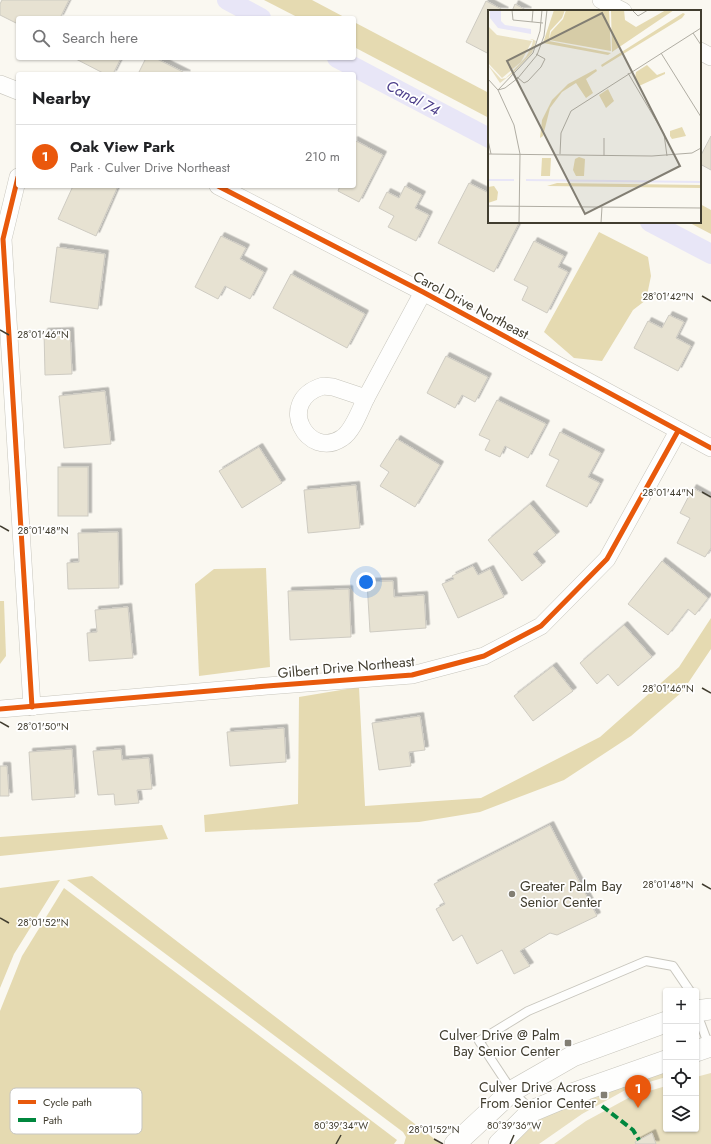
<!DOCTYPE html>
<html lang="en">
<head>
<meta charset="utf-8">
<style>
	body { margin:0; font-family:Jost,sans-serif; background:#f6f6f6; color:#202124 }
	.controls { position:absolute; right:12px; bottom:12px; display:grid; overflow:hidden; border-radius:4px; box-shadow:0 1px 3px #0004 }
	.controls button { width:36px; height:36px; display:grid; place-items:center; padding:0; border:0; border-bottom:1px solid #e0e0e0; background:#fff; color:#202124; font:20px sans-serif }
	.you { position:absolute; left:366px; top:582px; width:14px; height:14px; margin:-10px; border:3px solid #fff; border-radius:50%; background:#1a73e8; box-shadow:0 0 0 6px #1a73e833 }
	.badge { display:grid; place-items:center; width:26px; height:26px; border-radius:50%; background:#ea580c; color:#fff; font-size:13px; font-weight:700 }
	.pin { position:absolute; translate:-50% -33px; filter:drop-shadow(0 1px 2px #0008) }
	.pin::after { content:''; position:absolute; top:21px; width:14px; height:12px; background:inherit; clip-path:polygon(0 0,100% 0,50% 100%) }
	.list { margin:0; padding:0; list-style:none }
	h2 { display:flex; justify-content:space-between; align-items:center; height:52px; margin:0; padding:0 16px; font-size:17px }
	h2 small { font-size:13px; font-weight:400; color:#757577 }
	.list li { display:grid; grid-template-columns:26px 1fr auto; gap:12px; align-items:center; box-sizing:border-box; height:64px; padding:0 16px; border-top:1px solid #e0e0e0 }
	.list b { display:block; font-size:15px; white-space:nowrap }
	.list p { margin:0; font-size:13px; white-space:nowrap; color:#757577 }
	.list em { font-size:13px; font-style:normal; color:#757577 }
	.icon { flex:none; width:22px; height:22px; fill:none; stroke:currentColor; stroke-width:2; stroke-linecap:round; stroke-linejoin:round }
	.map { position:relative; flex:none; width:711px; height:1144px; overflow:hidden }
	.search { position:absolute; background:#fff; box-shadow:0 1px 3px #0004; left:16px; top:16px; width:340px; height:44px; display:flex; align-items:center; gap:10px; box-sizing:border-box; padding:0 14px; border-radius:4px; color:#757577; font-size:15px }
	.panel { position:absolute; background:#fff; box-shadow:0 1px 3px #0004; left:16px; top:72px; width:340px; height:116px; border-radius:4px }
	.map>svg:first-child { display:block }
</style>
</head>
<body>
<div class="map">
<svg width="711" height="1144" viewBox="0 0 711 1144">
	<defs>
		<filter id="shadow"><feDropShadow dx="3.5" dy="-3.5" stdDeviation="0" flood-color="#0004"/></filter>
	</defs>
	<rect width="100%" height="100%" fill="#faf8f1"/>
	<g fill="#e9e0c0">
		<polygon points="666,1072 666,1077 629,1088 582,1114 539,1144 513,1144 537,1120 578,1103"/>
		<polygon points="711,1073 711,1144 554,1144 586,1121 632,1096 666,1086 666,1129 696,1129 696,1077"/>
	</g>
	<g fill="#e5dab1">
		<polygon points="264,0 312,0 346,18 299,18"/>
		<polygon points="354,22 489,93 489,118 354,47"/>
		<polygon points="700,204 711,210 711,234 688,222 700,222"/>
		<polygon points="599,232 648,257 651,276 646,300 633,310 602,361 574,358 544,332"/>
		<polygon points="266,568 270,667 199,676 195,584 214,569"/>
		<polygon points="0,601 4,601 6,656 0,664"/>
		<polygon points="711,618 711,649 682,692 631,736 564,780 480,812 419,822 205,832 204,815 298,804 299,697 359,687 365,806 481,798 600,737 679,667"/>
		<polygon points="162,825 168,839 0,856 0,837"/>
		<polygon points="92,876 441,1144 404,1144 406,1137 403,1132 67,880"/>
		<polygon points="60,880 14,954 0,988 0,888"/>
		<polygon points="64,888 397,1140 394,1144 0,1144 0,1011 22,956"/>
	</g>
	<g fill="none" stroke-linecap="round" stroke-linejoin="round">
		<g stroke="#e8e6f7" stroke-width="20">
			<polyline points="227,0 261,18"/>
			<polyline points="337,58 489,138"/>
			<polyline points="650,222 711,254"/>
		</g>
	</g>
	<g fill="#e7e2d2" stroke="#cecbc2" filter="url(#shadow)">
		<polygon points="2,0 69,0 60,18 18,18 18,24 0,15 0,4"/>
		<polygon points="486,1 505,11 489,11 489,54 466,42"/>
		<polygon points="515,4 528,11 512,11"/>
		<polygon points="74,58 121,58 113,74 105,74"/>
		<polygon points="146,58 155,58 187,74 138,74"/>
		<polygon points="711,136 711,170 700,164 700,157"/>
		<polygon points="354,140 383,155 359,202 338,191 340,186 354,186"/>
		<polygon points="469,183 489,193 489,222 519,223 494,272 438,243"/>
		<polygon points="73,186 118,186 96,236 58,219"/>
		<polygon points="405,186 422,195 415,208 429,215 416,241 388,227 394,216 379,208 387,192 399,198"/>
		<polygon points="221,236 246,248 240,259 264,272 250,299 225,286 218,299 195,287"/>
		<polygon points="534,241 564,256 558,267 568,272 547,313 522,300 528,287 514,280"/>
		<polygon points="57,247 105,254 98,309 50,302"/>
		<polygon points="291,274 365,314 347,348 273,308"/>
		<polygon points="669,315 684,322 676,338 691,346 678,371 634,348 648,321 662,328"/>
		<polygon points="70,331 72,374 45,375 44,332"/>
		<polygon points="446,356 488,377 475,402 462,395 455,408 427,393"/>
		<polygon points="105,391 111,444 64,448 59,396"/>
		<polygon points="497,400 546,424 528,458 505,446 500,457 485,450 490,440 479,435"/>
		<polygon points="560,432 601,453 588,477 600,483 587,507 546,486 559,460 549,455"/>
		<polygon points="397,439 440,465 415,507 380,486 389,472 380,466"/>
		<polygon points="259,447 282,483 242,508 219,471"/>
		<rect x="58" y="467" width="30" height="49"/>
		<polygon points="356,485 360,528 308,533 304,490"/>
		<polygon points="693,488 711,498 711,548 705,557 677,543 690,518 680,513"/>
		<polygon points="530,504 556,535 533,554 542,565 522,581 488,540"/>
		<polygon points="118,532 119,588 68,589 67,563 79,562 78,533"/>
		<polygon points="662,561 708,598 695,615 688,609 668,635 628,604"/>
		<polygon points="473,566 478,575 490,569 504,597 458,618 442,584 454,579 452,576"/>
		<polygon points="393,581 394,597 424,595 426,628 370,632 367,582"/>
		<polygon points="349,589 351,637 290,640 288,591"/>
		<polygon points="128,607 133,658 89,661 87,633 97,632 95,610"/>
		<polygon points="624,625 652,657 618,686 608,674 597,684 580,663"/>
		<polygon points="553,666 573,691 533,721 514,696"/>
		<polygon points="420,716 425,750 409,752 411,766 379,770 372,723"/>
		<polygon points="284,728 286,762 230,766 227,732"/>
		<polygon points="72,749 75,797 32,800 29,752"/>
		<polygon points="121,749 122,760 149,758 152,789 137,790 139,803 115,805 114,794 98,795 93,751"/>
		<polygon points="0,766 7,766 9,796 0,796"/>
		<polygon points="550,825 597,916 557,935 550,933 520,951 530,966 514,974 502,950 477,964 462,935 453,941 436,909 445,904 434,884"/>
		<polygon points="652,1133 656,1144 636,1144 635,1142"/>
	</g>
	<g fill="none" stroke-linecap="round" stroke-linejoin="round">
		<defs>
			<g id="service">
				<polyline points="696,1011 709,1046"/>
				<polyline points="531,1110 512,1091 479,1041 528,1011 646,961 673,966 690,991"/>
			</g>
			<g id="minor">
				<polyline points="601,0 623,11"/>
				<polyline points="700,51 711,57"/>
				<polyline points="0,84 18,91"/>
				<polyline points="18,177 3,239 32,707"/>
				<polyline points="218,186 423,292 711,448"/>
				<path d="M323,386L333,387L366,398C360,410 353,431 342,438C308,461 274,401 323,386Z"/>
				<polyline points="366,398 423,292"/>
				<polyline points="0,709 267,686 412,675 484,656 541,626 607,559 678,431"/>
			</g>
			<g id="tertiary">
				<polyline points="696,1011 711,1009"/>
				<polyline points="696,1051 711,1046"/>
				<polyline points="455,1144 512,1091 573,1056 666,1022"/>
				<polyline points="499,1144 532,1111 575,1093 666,1061"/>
			</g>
		</defs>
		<use href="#service" stroke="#c8c6bd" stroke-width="10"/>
		<use href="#minor" stroke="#c8c6bd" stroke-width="18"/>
		<use href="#tertiary" stroke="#c8c6bd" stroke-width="22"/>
		<use href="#service" stroke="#fefefd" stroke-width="8"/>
		<use href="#minor" stroke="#fefefd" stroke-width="17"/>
		<use href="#tertiary" stroke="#fefefd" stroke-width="21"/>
		<polyline stroke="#00873e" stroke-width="4" stroke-dasharray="8 4" stroke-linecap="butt" points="602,1106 633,1130 639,1140"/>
		<defs>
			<g id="cycleway">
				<polyline points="18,177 3,239 32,707"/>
				<polyline points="218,186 423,292 711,448"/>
				<polyline points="0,709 267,686 412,675 484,656 541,626 607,559 678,431"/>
			</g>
		</defs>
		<use href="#cycleway" stroke="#fff" stroke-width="8"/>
		<use href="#cycleway" stroke="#e8590c" stroke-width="5"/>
	</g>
	<path fill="none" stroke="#413d2f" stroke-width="1.5" d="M702,296L711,301M0,330L9,335M702,492L711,497M0,526L9,531M702,688L711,693M0,722L9,727M702,884L711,889M0,918L9,923M434,1139L443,1144M336,1144L341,1135M510,1144L514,1135"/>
	<g fill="#827e73" stroke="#fff" stroke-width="1.5">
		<circle cx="512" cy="894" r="4"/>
		<rect x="564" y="1039" width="8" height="8" rx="2"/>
		<rect x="600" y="1091" width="8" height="8" rx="2"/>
	</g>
	<g text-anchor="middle" stroke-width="3.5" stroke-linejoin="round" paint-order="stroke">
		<g font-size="14" fill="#413d2f" stroke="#fff">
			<text transform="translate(471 305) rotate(28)" y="5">Carol Drive Northeast</text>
			<text transform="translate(346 667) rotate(-5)" y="5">Gilbert Drive Northeast</text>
		</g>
		<g font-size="14" fill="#413d2f" stroke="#fff" text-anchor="end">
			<text x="520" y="891" text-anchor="start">Greater Palm Bay<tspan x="520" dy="16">Senior Center</tspan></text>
			<text x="560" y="1040">Culver Drive @ Palm<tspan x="560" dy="16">Bay Senior Center</tspan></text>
			<text x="596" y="1092">Culver Drive Across<tspan x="596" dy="16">From Senior Center</tspan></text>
		</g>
		<g font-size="15" font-style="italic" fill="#4d3f8b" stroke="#fff">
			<text transform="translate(413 98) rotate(28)" y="5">Canal 74</text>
		</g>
	</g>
	<g transform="translate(488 10)">
		<rect width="213" height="213" fill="#faf8f1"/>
		<path d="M0,16L9,25L44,31L33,52L14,68L0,53ZM42,29H44L48,31L44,43L25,63L12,73L0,55L13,69L18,68L38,47L44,35L45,30Z" fill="#e9e0c0"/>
		<path d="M66,0H77L74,8L62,21L61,31L123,43L120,45L55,33ZM78,0H121L123,41L61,30L63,22L75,9ZM123,0H136L137,10L148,17L178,0H186L124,42ZM195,3L197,4L194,8L114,57L113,55ZM159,55L169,65L177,62V64L151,76L147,68L148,62ZM108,59L109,61L98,69L105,83L98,88L88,73L74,82L62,98L55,126L52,128L54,110L64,90L80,74ZM120,79L126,91L118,98L111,85ZM194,117L198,126L184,129L182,126V121ZM91,147L97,149L96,166H88L85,160L87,149ZM54,148H63L62,166H53ZM69,173L213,175V178L59,176ZM6,176L10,182L9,190L0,193V177Z" fill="#e5dab1"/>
		<path d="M2,0H13V11L17,15L43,19V24L10,18L2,8Z" fill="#e8e6f7"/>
		<path fill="none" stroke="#e8e6f7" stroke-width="2" d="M0,170H26M38,170L213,172"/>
		<path fill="none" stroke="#b0ada3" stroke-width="1" d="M24,0L25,10L55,13M144,0L150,6L160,0M44,12L45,0M205,23L213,35M173,43L213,107M140,63L176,124L179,146M29,67L36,73L40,71L53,57L57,49L48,44M0,69L10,80L26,115L32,144L31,213M10,80L17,78L30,68L49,45L56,26L59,0M10,80L45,43L52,21L54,0M0,130L3,144M0,144L164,146L204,143L213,138M72,144L73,123L83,101L213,18M116,146V128M0,196L213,198M113,213L114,197"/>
		<path fill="#827e73" fill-opacity="0.15" stroke="#827e73" stroke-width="2" d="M114,3L192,156L97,204L19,51Z"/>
		<rect width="213" height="213" fill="none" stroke="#413d2f" stroke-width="2"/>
	</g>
	<rect x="10" y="1088" width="132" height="46" rx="6" fill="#fff" stroke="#c6c5c1" stroke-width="1"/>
	<rect x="18" y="1100" width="18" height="4" fill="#e8590c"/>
	<rect x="18" y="1118" width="18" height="4" fill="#00873e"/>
	<g font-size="11" fill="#413d2f">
		<text x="43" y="1106">Cycle path</text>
		<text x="43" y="1124">Path</text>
	</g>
	<g font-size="10" text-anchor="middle" fill="#413d2f" stroke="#fff" stroke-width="3.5" stroke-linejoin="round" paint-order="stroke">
		<text x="668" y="300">28°01'42"N</text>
		<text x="43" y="338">28°01'46"N</text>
		<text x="668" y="496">28°01'44"N</text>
		<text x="43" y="534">28°01'48"N</text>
		<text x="668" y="692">28°01'46"N</text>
		<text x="43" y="730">28°01'50"N</text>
		<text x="668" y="888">28°01'48"N</text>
		<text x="43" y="926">28°01'52"N</text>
		<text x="341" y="1129">80°39'34"W</text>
		<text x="514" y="1129">80°39'36"W</text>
		<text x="434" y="1133">28°01'52"N</text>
	</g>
</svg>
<div class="controls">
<button>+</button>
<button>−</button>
<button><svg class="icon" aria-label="locate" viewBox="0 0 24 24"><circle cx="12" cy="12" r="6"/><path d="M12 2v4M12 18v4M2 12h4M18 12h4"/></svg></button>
<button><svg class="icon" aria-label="layers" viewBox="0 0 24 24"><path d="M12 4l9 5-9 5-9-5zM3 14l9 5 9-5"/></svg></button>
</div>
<div class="you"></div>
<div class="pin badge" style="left:638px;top:1108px">1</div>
<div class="search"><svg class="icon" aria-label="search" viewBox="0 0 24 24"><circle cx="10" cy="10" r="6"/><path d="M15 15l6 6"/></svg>Search here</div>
<section class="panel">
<h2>Nearby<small></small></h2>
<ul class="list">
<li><span class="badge">1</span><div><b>Oak View Park</b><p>Park · Culver Drive Northeast</p></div><em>210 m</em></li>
</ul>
</section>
</div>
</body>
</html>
